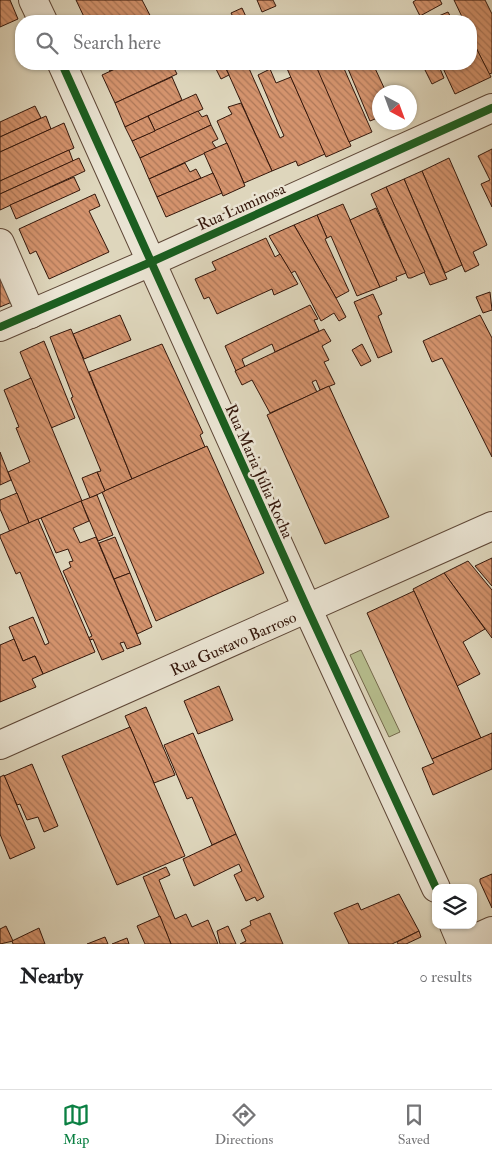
<!DOCTYPE html>
<html lang="en">
<head>
<meta charset="utf-8">
<style>
	body { margin:0; font-family:"IM FELL Double Pica",serif; background:#f2f2f2; color:#202124 }
	.controls { position:absolute; right:15px; bottom:15px; display:grid; overflow:hidden; border-radius:10px; box-shadow:0 1px 4px #0004 }
	.controls button { width:45px; height:45px; display:grid; place-items:center; padding:0; border:0; border-bottom:1px solid #e0e0e0; background:#fff; color:#202124; font:25px sans-serif }
	.compass { position:absolute; left:372px; top:85px; width:45px; height:45px; border-radius:50%; background:#fff; box-shadow:0 1px 4px #0004; rotate:139deg }
	.list { margin:0; padding:0; list-style:none }
	h2 { display:flex; justify-content:space-between; align-items:center; height:65px; margin:0; padding:0 20px; font-size:21px }
	h2 small { font-size:16px; font-weight:400; color:#757577 }
	.icon { flex:none; width:28px; height:28px; fill:none; stroke:currentColor; stroke-width:2; stroke-linecap:round; stroke-linejoin:round }
	.map { position:relative; flex:none; width:492px; height:944px; overflow:hidden }
	.search { position:absolute; background:#fff; box-shadow:0 1px 4px #0004; left:15px; right:15px; top:15px; height:55px; display:flex; align-items:center; gap:12px; box-sizing:border-box; padding:0 18px; border-radius:20px; color:#757577; font-size:19px }
	.sheet { height:145px; background:#fff }
	nav { display:flex; justify-content:space-around; align-items:center; box-sizing:border-box; height:70px; border-top:1px solid #e0e0e0; background:#fff; font-size:14px; color:#757577 }
	nav a { display:grid; justify-items:center; gap:2px }
	nav .on { color:#0b8043 }
	.map>svg:first-child { display:block }
</style>
</head>
<body>
<div class="map">
<svg width="492" height="944" viewBox="0 0 492 944">
	<defs>
		<pattern id="building-back-hatch" width="6" height="6" patternUnits="userSpaceOnUse" patternTransform="scale(1.25)"><rect width="6" height="6" fill="#d4936d"/><path d="M-1 5l2 2M0 0l6 6M5-1l2 2" fill="none" stroke="#ad7758"/></pattern>
	</defs>
	<rect width="100%" height="100%" fill="#ded6bc"/>
	<filter id="stains"><feTurbulence type="fractalNoise" baseFrequency=".004" numOctaves="4"/><feColorMatrix values="0 0 0 0 .2 0 0 0 0 .09 0 0 0 0 .02 0 0 0 .5 -.17"/></filter>
	<radialGradient id="worn" r=".72"><stop offset=".6" stop-color="#630" stop-opacity="0"/><stop offset="1" stop-color="#630" stop-opacity=".3"/></radialGradient>
	<polygon fill="#b6bd8d" stroke="#756a4c" points="361,650 400,732 389,737 350,655"/>
	<g fill="url(#building-back-hatch)" stroke="#34170b">
		<polygon points="0,0 10,0 18,19 0,27"/>
		<polygon points="76,0 142,0 153,21 86,21"/>
		<polygon points="257,0 273,0 276,6 262,12"/>
		<polygon points="416,0 440,0 442,4 420,16 413,2"/>
		<polygon points="454,0 485,0 492,14 492,73 489,74 471,38 471,21 464,21"/>
		<polygon points="242,8 248,21 235,21 231,13"/>
		<polygon points="448,12 453,21 427,21"/>
		<polygon points="226,16 228,21 215,21"/>
		<polygon points="322,16 324,21 309,21"/>
		<polygon points="471,38 491,77 455,94 441,64 471,64"/>
		<polygon points="106,64 126,64 110,71"/>
		<polygon points="126,64 172,64 177,74 115,103 102,75"/>
		<polygon points="224,64 247,64 280,138 284,136 258,75 270,69 276,83 291,77 325,154 298,166 296,161 272,171"/>
		<polygon points="285,64 316,64 351,146 326,157"/>
		<polygon points="321,64 342,64 372,132 349,142 316,66"/>
		<polygon points="346,64 373,64 386,92 380,92 380,117 370,121"/>
		<polygon points="422,64 438,64 444,78 432,84"/>
		<polygon points="224,65 229,75 221,79 216,69"/>
		<polygon points="172,77 182,100 125,127 115,103"/>
		<polygon points="196,94 203,109 155,131 148,116"/>
		<polygon points="241,103 272,171 244,183 217,121 232,114 228,107"/>
		<polygon points="35,106 41,118 0,137 0,122"/>
		<polygon points="198,111 202,117 207,115 211,125 140,158 132,141"/>
		<polygon points="46,116 51,129 0,152 0,137"/>
		<polygon points="148,116 155,131 132,141 125,127"/>
		<polygon points="64,123 74,148 0,181 0,152"/>
		<polygon points="211,125 218,139 212,142 216,148 149,179 140,158"/>
		<polygon points="227,143 245,186 223,196 204,153"/>
		<polygon points="492,149 492,207 481,184 490,180 478,156"/>
		<polygon points="69,150 73,161 0,194 0,181"/>
		<polygon points="79,158 85,171 0,210 0,194"/>
		<polygon points="449,158 487,245 473,252 479,265 465,272 422,171"/>
		<polygon points="185,163 190,172 196,169 201,178 157,197 149,179"/>
		<polygon points="422,171 462,265 445,273 404,179"/>
		<polygon points="213,173 222,193 166,217 157,197"/>
		<polygon points="74,177 80,190 16,219 10,205"/>
		<polygon points="404,179 447,279 430,285 386,187"/>
		<polygon points="386,187 425,272 411,278 408,278 371,194"/>
		<polygon points="95,194 100,206 89,211 109,252 49,279 36,251 30,254 19,229"/>
		<polygon points="343,204 380,287 357,296 331,236 327,238 317,215"/>
		<polygon points="376,208 406,273 396,277 397,280 380,287 350,220"/>
		<polygon points="317,215 327,238 325,239 349,291 336,298 294,225"/>
		<polygon points="294,225 336,298 346,317 339,321 334,313 321,321 295,271 291,273 269,236"/>
		<polygon points="266,238 275,257 280,254 298,284 274,295 272,289 217,314 209,297 204,299 195,279 216,270 212,262"/>
		<polygon points="0,277 12,302 0,307"/>
		<polygon points="490,292 492,310 483,313 476,297"/>
		<polygon points="373,294 382,314 378,316 392,352 378,358 354,302"/>
		<polygon points="310,305 318,319 314,320 319,331 275,352 272,344 242,359 245,367 236,371 225,346"/>
		<polygon points="120,315 131,340 84,359 73,334"/>
		<polygon points="480,315 492,338 492,457 442,358 432,362 423,341"/>
		<polygon points="71,329 132,479 105,491 97,472 101,471 71,398 73,397 50,337"/>
		<polygon points="324,329 331,341 322,346 329,360 324,362 335,384 320,390 316,380 312,382 317,392 270,413 252,380 242,385 235,371"/>
		<polygon points="44,341 75,418 51,428 20,352"/>
		<polygon points="162,344 203,433 200,435 205,447 132,479 89,372"/>
		<polygon points="362,344 371,361 361,366 352,350"/>
		<polygon points="31,378 82,501 29,523 8,472 30,462 16,428 19,427 4,390"/>
		<polygon points="329,386 389,517 325,544 267,415"/>
		<polygon points="207,446 264,573 156,621 102,492"/>
		<polygon points="0,452 11,480 0,485"/>
		<polygon points="97,472 105,491 90,498 82,478"/>
		<polygon points="17,493 29,523 10,532 0,509 0,500"/>
		<polygon points="97,495 113,535 98,541 81,501"/>
		<polygon points="81,501 89,521 73,528 80,543 96,537 141,644 127,649 124,642 120,643 124,651 102,660 93,639 90,640 88,638 92,636 63,571 71,567 69,562 73,561 68,549 56,553 41,518"/>
		<polygon points="38,519 95,652 43,674 35,656 23,661 9,627 33,617 45,645 49,643 20,572 16,574 0,537 0,535"/>
		<polygon points="115,537 130,573 114,579 99,543"/>
		<polygon points="492,558 492,586 475,566"/>
		<polygon points="468,561 492,590 492,638 444,573"/>
		<polygon points="130,573 152,627 137,634 114,579"/>
		<polygon points="444,573 485,629 463,642 480,674 457,686 413,589"/>
		<polygon points="414,591 481,738 432,759 367,613"/>
		<polygon points="14,639 23,661 35,656 43,674 32,679 36,687 0,702 0,645"/>
		<polygon points="219,686 233,720 198,734 184,701"/>
		<polygon points="146,707 175,775 154,783 125,716"/>
		<polygon points="130,727 185,856 117,885 62,756"/>
		<polygon points="193,733 236,834 212,845 192,797 187,799 164,745"/>
		<polygon points="492,733 492,769 433,795 422,768 434,763 432,759"/>
		<polygon points="32,764 58,826 44,832 38,817 27,820 20,804 17,805 4,776"/>
		<polygon points="4,775 35,848 10,859 0,834 0,777"/>
		<polygon points="236,834 264,897 257,901 255,897 246,901 234,875 242,871 239,864 194,886 183,859"/>
		<polygon points="166,867 170,875 159,880 175,919 186,914 192,927 208,920 218,944 171,944 143,877"/>
		<polygon points="492,874 492,908 480,882 480,879"/>
		<polygon points="399,894 419,931 392,944 349,944 334,913 358,903 361,910"/>
		<polygon points="270,913 283,944 240,944 246,941 241,930 251,925 250,921"/>
		<polygon points="160,916 171,944 145,944 137,926"/>
		<polygon points="6,926 13,941 0,944 0,929"/>
		<polygon points="228,926 236,944 220,944 217,931"/>
		<polygon points="39,928 45,944 13,944 12,941"/>
		<polygon points="419,931 421,937 406,944 398,944 397,942"/>
		<polygon points="105,937 108,944 87,944"/>
		<polygon points="127,938 129,944 112,944"/>
	</g>
	<g fill="none" stroke-linecap="round" stroke-linejoin="round">
		<defs>
			<g id="minor">
				<polyline points="0,243 31,314"/>
				<polyline points="0,327 151,262 492,108"/>
				<polyline points="0,745 492,526"/>
				<polyline points="463,944 492,931"/>
			</g>
			<g id="tertiary">
				<polyline points="33,0 43,21"/>
				<polyline points="62,64 308,610 436,888"/>
				<polyline points="454,925 462,944"/>
			</g>
		</defs>
		<use href="#minor" stroke="#5e4737" stroke-width="30"/>
		<use href="#tertiary" stroke="#5e4737" stroke-width="30"/>
		<use href="#minor" stroke="#eae4d3" stroke-width="28"/>
		<use href="#tertiary" stroke="#eae4d3" stroke-width="28"/>
		<defs>
			<g id="cycleway">
				<polyline points="62,64 308,610 436,888"/>
				<polyline points="0,327 151,262 492,108"/>
			</g>
		</defs>
		<use href="#cycleway" stroke="#eae4d3" stroke-width="11"/>
		<use href="#cycleway" stroke="#1b5e20" stroke-width="8"/>
	</g>
	<g text-anchor="middle" stroke-width="5" stroke-linejoin="round" paint-order="stroke">
		<g font-size="16" fill="#34170b" stroke="#eae4d3">
			<text transform="translate(241 206) rotate(-24)" y="6">Rua Luminosa</text>
			<text transform="translate(260 471) rotate(66)" y="6">Rua Maria Júlia Rocha</text>
			<text transform="translate(233 643) rotate(-24)" y="6">Rua Gustavo Barroso</text>
		</g>
	</g>
	<rect width="100%" height="100%" filter="url(#stains)"/>
	<rect width="100%" height="100%" fill="url(#worn)"/>
</svg>
<div class="controls">
<button><svg class="icon" aria-label="layers" viewBox="0 0 24 24"><path d="M12 4l9 5-9 5-9-5zM3 14l9 5 9-5"/></svg></button>
</div>
<svg class="compass" viewBox="-18 -18 36 36"><path d="M0-13l5 13h-10z" fill="#e53935"/><path d="M0 13l5-13h-10z" fill="#757577"/></svg>
<div class="search"><svg class="icon" aria-label="search" viewBox="0 0 24 24"><circle cx="10" cy="10" r="6"/><path d="M15 15l6 6"/></svg>Search here</div>
</div>
<section class="sheet">
<h2>Nearby<small>0 results</small></h2>
<ul class="list">
</ul>
</section>
<nav>
<a class="on"><svg class="icon" aria-label="map" viewBox="0 0 24 24"><path d="M3 6l6-2 6 2 6-2v14l-6 2-6-2-6 2zM9 4v14M15 6v14"/></svg>Map</a>
<a><svg class="icon" aria-label="directions" viewBox="0 0 24 24"><path d="M12 3l9 9-9 9-9-9zM9 14v-3h6M13 9l2 2-2 2"/></svg>Directions</a>
<a><svg class="icon" aria-label="saved" viewBox="0 0 24 24"><path d="M7 4h10v16l-5-4-5 4z"/></svg>Saved</a>
</nav>
</body>
</html>
